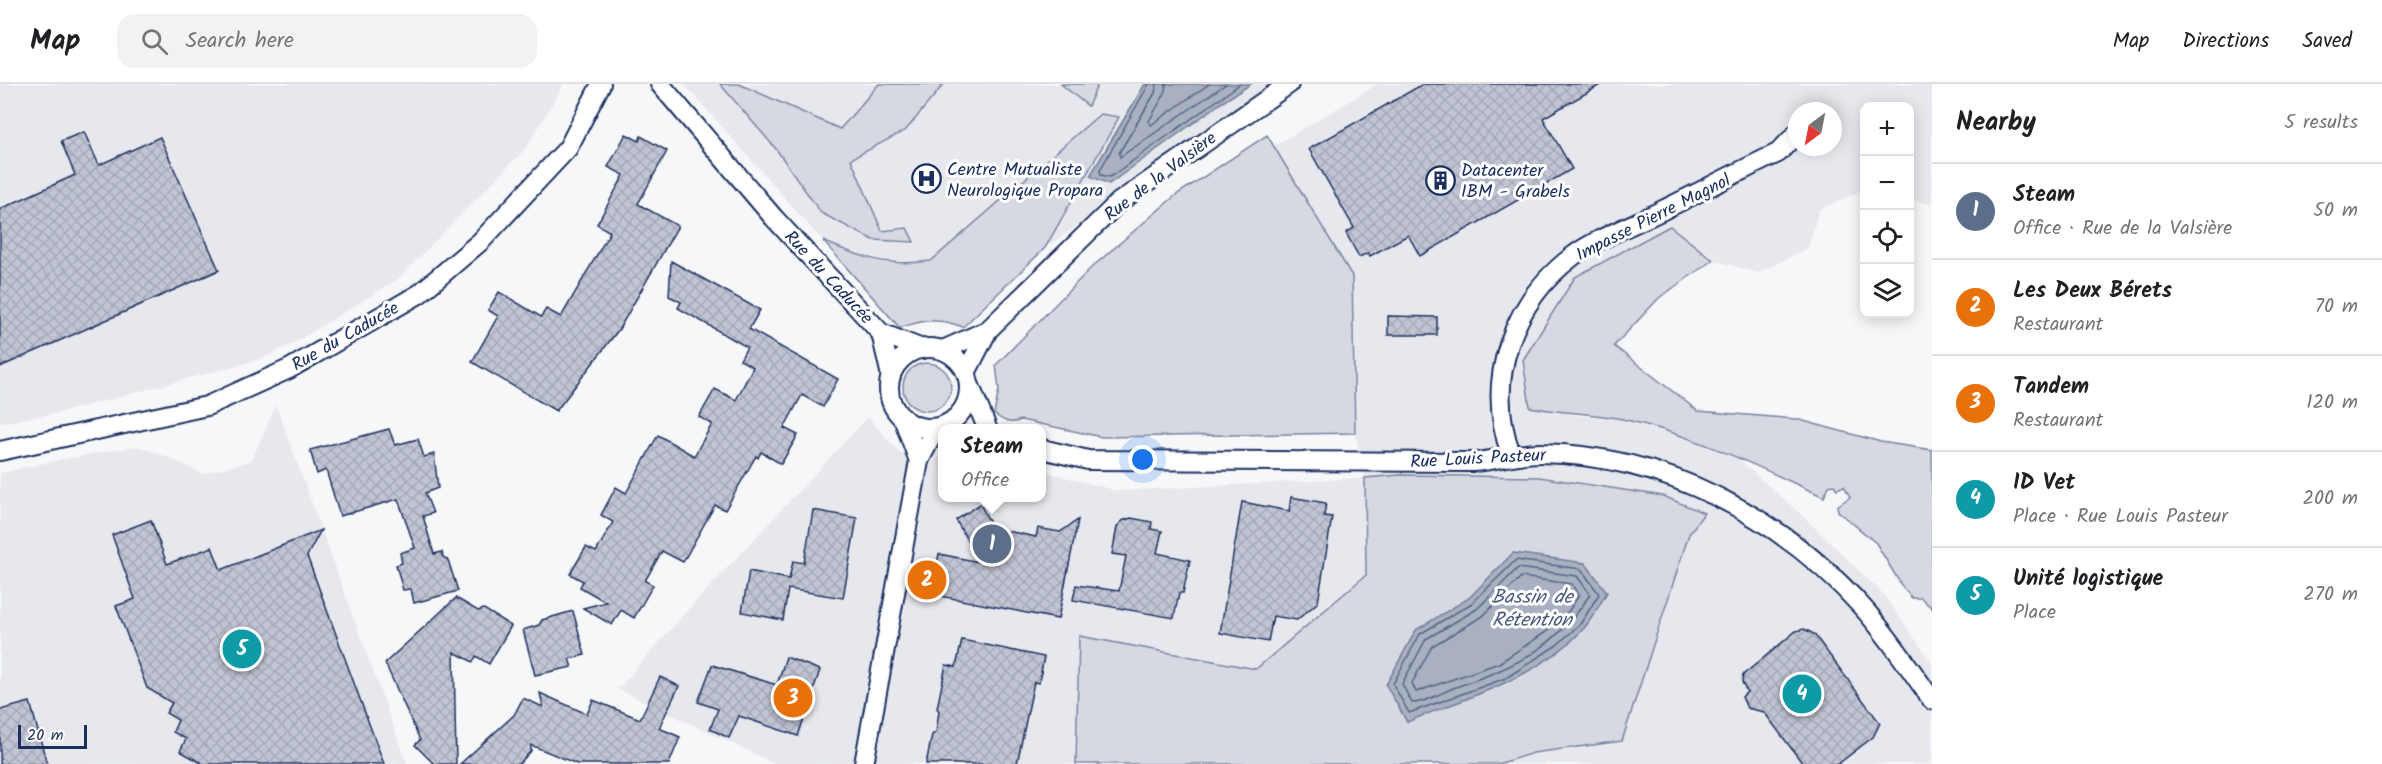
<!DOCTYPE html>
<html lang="en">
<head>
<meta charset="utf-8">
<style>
	body { margin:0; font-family:Kalam,sans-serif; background:#f2f2f2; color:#202124 }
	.controls { position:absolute; right:18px; top:18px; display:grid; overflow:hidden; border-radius:12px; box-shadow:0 3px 15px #0003 }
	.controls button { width:54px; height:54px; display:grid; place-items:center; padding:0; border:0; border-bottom:2px solid #e0e0e0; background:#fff; color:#202124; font:30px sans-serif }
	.compass { position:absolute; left:1788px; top:18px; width:54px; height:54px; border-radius:50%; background:#fff; box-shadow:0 3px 15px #0003; rotate:212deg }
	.scale { position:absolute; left:18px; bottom:15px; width:69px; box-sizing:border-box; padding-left:6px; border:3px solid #1b2f5e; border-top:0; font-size:16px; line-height:21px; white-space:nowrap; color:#1b2f5e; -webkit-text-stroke:4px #fff; paint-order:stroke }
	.you { position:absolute; left:1143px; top:376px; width:21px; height:21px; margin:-15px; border:4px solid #fff; border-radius:50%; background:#1a73e8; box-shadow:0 0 0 9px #1a73e833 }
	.badge { display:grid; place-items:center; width:39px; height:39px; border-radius:50%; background:#1b2f5e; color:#fff; font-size:20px; font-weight:700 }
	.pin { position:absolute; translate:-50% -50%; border:3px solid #fff; box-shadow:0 2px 6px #0006 }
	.popup { position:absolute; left:938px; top:340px; width:108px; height:78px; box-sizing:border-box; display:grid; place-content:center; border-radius:12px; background:#fff; filter:drop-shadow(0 2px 4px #0005); font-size:20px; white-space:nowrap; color:#757577 }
	.popup b { font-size:22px; color:#202124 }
	.popup::after { content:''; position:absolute; left:50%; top:100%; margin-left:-12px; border:12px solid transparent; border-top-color:#fff }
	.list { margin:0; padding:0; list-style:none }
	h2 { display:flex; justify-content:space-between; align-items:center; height:78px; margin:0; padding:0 24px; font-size:26px }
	h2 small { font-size:20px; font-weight:400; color:#757577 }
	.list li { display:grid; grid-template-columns:39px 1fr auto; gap:18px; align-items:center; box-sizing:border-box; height:96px; padding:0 24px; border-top:2px solid #e0e0e0 }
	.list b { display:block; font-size:22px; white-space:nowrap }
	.list p { margin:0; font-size:20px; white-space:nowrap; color:#757577 }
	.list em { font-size:20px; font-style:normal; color:#757577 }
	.icon { flex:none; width:33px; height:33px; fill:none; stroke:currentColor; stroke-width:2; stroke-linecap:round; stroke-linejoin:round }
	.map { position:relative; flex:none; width:1932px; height:680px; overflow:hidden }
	header { display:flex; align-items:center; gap:36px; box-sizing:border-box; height:84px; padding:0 30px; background:#fff; border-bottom:2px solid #e0e0e0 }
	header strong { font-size:28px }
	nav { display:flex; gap:33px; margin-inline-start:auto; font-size:21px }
	.search { width:420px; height:54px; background:#f2f2f2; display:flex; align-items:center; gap:15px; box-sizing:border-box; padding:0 21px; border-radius:18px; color:#757577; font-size:22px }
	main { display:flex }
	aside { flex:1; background:#fff }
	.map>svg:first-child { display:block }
</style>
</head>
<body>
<header>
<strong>Map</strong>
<div class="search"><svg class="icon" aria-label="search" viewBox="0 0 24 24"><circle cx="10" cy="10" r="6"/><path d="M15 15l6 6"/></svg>Search here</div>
<nav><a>Map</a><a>Directions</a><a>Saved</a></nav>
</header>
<main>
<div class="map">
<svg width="1932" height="680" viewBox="0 0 1932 680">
	<defs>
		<pattern id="building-cross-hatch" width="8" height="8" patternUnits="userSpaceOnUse" patternTransform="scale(1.5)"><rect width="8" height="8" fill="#c0c4d3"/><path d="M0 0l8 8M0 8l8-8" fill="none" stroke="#a4a9b8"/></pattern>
	</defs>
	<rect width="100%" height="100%" fill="#f6f7f9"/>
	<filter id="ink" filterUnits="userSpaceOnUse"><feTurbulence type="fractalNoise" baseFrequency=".0167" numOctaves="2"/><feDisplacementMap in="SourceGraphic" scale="12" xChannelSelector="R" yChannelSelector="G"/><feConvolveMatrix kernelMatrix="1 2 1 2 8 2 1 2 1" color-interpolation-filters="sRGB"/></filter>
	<g filter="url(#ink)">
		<g fill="#e6e8ee" fill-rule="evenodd">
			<polygon points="0,0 564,0 526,64 398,195 292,260 261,275 63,328 0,339"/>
			<polygon points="684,0 1285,0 1045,164 963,243 941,235 919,236 900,244"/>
			<path d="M1378,0H1932V120L1910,116V22H1864V107H1860L1819,126L1808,164L1758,189L1713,176L1669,142L1571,331L1620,335L1665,346L1736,373L1806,435L1883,510L1932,579V680H1498L1533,669L1622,656L1689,450L1704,429L1663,412L1539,393L1400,391L1366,394V491L1256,585L1079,552L1076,680H775L618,605L685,529L868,333L897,366L929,382L942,368V414H1042V387L1118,407L1365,394L1355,349L1352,192L1274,62ZM1797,27H1833V63H1797Z"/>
			<polygon points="276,321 407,680 0,680 0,389 63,375 139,362 172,375 202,390 251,377"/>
		</g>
		<g fill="#d6d9e2" stroke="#7884a0" stroke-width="1.5">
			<polygon points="720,0 739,0 840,45 879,0 944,0 906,46 851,75 882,147 907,144 914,158 873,156 821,129 776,65"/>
			<polygon points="1061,0 1098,0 1088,22"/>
			<path d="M1100,30L1119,33L1045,164L963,243C939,234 924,235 900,244L823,157C862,174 888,183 931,177Z"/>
			<path d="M1267,51L1352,192L1355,349L1102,353L1021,336C1010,341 1003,337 994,330L999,306L996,281L1091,184L1176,111Z"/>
			<path d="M1670,142L1713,176L1659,214L1614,262L1698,327L1796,335L1881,358L1932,366V524L1921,514H1912L1903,504L1876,459L1838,427L1837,422L1850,413L1844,402L1837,405L1834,401L1829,402L1824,413C1759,383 1692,350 1622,335C1592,329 1560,329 1530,323L1523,276L1575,193Z"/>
			<circle cx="927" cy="303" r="24"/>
			<polygon points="1400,391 1539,393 1663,412 1704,429 1689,450 1622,657 1533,669 1498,680 1076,680 1079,552 1256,585 1366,491 1365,394"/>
		</g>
		<g fill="#a9b0c1" stroke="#707c99" stroke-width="1.5">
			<polygon points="1145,0 1251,0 1221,19 1109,100 1090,92"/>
			<path d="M1513,469L1585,479L1607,508C1600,520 1593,533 1585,543C1539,595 1469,612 1407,638L1386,601L1416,546L1469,514Z"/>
		</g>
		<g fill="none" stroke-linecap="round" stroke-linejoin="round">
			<g stroke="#546386" stroke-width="1.5">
				<polyline points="1149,0 1100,86 1101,91 1110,93 1240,0"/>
				<polyline points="1157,0 1155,9 1119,69 1120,73 1226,0"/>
				<polyline points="1166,0 1164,11 1149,37 1151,41 1209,0"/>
				<polygon points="1516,476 1581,485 1599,510 1581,539 1557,561 1506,594 1409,629 1393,600 1420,550 1472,519"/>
				<path d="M1518,484L1577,492L1590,510C1557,565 1513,583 1456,603C1442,608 1426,619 1412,619L1402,600L1426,555L1477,525Z"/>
				<polygon points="1521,493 1572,500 1579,511 1568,528 1546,548 1499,579 1416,608 1412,599 1432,562 1483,532"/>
			</g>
		</g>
		<g fill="url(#building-cross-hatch)" stroke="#1b2f5e" stroke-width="1.5">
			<polygon points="1423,0 1602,0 1543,34 1572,85 1420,172 1408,151 1370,172 1368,169 1359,173 1346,149 1354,144 1309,65"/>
			<polygon points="84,48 99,81 160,53 219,186 0,283 0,125 75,91 61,57"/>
			<polygon points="626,50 639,57 641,52 667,67 638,120 678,142 619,245 556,327 472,278 498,232 488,226 499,208 541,233 546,225 561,233 610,148 597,140 624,91 608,83"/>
			<polygon points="671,177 760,226 749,245 838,295 823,323 802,311 784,344 798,351 781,380 761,368 758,374 756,372 725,426 715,421 683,478 662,467 645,497 653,501 634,534 621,526 612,541 583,524 606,518 580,503 583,497 570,490 586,463 596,468 613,438 601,431 616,403 626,409 658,351 694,372 712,340 699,333 715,305 736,316 753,283 740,276 747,263 678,224 681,218 669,212"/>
			<polygon points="1388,232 1437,233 1437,251 1388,251"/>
			<polygon points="389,345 395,361 418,355 424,373 434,370 438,404 425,409 433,429 423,432 434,470 442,468 443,473 448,476 458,507 414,519 411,505 403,506 396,481 402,479 400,469 415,464 398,415 340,432 326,386 317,390 310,366"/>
			<polygon points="1291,413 1326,419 1324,432 1332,433 1318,518 1297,536 1273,532 1268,558 1220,549 1242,418 1289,427"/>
			<polygon points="980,420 993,444 1036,453 1038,444 1060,448 1078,436 1058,535 930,510 939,470 979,478 956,436"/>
			<polygon points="813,426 857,434 843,514 788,505 783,536 742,528 749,487 789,495 793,477 804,479"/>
			<polygon points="1131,434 1152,438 1151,445 1162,447 1157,469 1190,476 1183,509 1179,509 1174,534 1073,516 1076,501 1119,507 1126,472 1112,470 1117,443 1122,437"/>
			<polygon points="151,436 167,480 212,463 221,486 321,446 307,472 384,680 203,680 180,667 186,655 173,648 178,636 166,629 172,619 147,604 116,522 135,515 112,451"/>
			<polygon points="456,514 478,527 484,525 511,542 489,580 476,572 473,578 454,568 456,680 434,680 415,661 420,656 385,579"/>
			<polygon points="573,527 585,571 569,575 572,583 535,591 523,546 539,541 542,536"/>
			<polygon points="1804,545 1814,550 1880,639 1873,653 1838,680 1803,680 1764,628 1747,624 1742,613 1747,608 1742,598 1743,591 1796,547"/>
			<polygon points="962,556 1044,573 1039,599 1034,598 1017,680 926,680 932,651 936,648 939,627 937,624 946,581 956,583"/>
			<polygon points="786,573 820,586 798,652 739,632 729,654 710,645 718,625 698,618 712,581 777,601"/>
			<polygon points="660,593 679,602 659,644 680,653 669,680 577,680 531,661 531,667 519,680 460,680 514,631 523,614 543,623 540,609 587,630 593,616 640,635"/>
			<polygon points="30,618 47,680 0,680 0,626"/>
		</g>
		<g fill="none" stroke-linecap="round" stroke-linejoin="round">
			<defs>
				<g id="street">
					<polyline points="660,0 774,134 881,249 891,292"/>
					<polyline points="881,249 922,265"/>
					<circle cx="929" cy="304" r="40"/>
					<polyline points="943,266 988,246"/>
					<polyline points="966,289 988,246 1119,118 1289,0"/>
					<polyline points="970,302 987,344"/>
					<polyline points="903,334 919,377"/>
					<path d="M1042,365L1088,376L1473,378C1496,377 1517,369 1540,369C1665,371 1782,433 1864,525C1889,553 1910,585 1932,616"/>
					<polyline points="0,367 207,322 289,285 419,210 481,157 568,64 601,0"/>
					<path d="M1511,370C1484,296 1512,218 1573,172C1597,154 1640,138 1667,124C1704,106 1741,86 1778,69L1797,49"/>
					<polyline points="864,680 919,377 936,344"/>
				</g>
			</defs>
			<use href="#street" stroke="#1b2f5e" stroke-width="22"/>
			<use href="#street" stroke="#fff" stroke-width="18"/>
		</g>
	</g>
	<defs>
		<symbol id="hospital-ring" viewBox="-11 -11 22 22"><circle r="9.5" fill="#fff" stroke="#1b2f5e" stroke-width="1.5"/><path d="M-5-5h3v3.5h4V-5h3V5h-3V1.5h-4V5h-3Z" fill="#1b2f5e"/></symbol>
		<symbol id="building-ring" viewBox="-11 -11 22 22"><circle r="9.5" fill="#fff" stroke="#1b2f5e" stroke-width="1.5"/><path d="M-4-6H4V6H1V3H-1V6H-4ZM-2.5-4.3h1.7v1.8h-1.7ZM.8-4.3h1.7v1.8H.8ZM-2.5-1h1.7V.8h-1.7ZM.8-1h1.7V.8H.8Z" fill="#1b2f5e"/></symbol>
	</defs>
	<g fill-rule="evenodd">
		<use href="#hospital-ring" x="910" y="78" width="33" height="33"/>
		<use href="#building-ring" x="1424" y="80" width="33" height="33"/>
	</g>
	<g text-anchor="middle" stroke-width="6" stroke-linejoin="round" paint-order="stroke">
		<g font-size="18" fill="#1b2f5e" stroke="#fff" text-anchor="start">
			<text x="947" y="91">Centre Mutualiste<tspan x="947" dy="21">Neurologique Propara</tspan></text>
			<text x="1461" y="92">Datacenter<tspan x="1461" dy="21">IBM - Grabels</tspan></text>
		</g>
		<g font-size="18" fill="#1b2f5e" stroke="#fff">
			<text transform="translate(1160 92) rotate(-37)" y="6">Rue de la Valsière</text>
			<text transform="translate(1653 133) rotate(-27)" y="6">Impasse Pierre Magnol</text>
			<text transform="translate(829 193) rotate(47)" y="6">Rue du Caducée</text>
			<text transform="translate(345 252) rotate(-30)" y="6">Rue du Caducée</text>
			<text transform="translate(1478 374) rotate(-3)" y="6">Rue Louis Pasteur</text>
		</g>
		<g font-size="20" font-style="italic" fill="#4d5c81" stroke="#fff">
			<text x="1532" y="519">Bassin de<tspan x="1532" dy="23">Rétention</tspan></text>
		</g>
	</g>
</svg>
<div class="controls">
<button>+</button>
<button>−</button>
<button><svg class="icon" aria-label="locate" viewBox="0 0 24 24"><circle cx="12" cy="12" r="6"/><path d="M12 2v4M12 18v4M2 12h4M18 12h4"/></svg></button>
<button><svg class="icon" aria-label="layers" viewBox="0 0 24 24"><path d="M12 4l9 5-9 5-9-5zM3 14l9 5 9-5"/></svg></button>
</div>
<svg class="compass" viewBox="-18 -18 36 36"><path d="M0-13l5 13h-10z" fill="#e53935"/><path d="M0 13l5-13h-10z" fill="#757577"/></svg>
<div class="scale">20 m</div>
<div class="you"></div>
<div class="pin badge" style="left:992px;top:460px;background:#5c6f8a">1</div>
<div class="popup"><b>Steam</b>Office</div>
<div class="pin badge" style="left:927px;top:496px;background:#e8710a">2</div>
<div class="pin badge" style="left:793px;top:614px;background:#e8710a">3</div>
<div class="pin badge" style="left:1802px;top:610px;background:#0f9aa8">4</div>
<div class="pin badge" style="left:242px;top:565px;background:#0f9aa8">5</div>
</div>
<aside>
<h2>Nearby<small>5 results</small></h2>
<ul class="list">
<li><span class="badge" style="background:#5c6f8a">1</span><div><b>Steam</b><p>Office · Rue de la Valsière</p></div><em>50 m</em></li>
<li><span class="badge" style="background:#e8710a">2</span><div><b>Les Deux Bérets</b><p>Restaurant</p></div><em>70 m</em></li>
<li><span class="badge" style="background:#e8710a">3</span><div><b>Tandem</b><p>Restaurant</p></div><em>120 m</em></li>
<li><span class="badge" style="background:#0f9aa8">4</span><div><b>ID Vet</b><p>Place · Rue Louis Pasteur</p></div><em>200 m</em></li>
<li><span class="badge" style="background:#0f9aa8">5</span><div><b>Unité logistique</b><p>Place</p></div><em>270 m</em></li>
</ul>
</aside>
</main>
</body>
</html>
